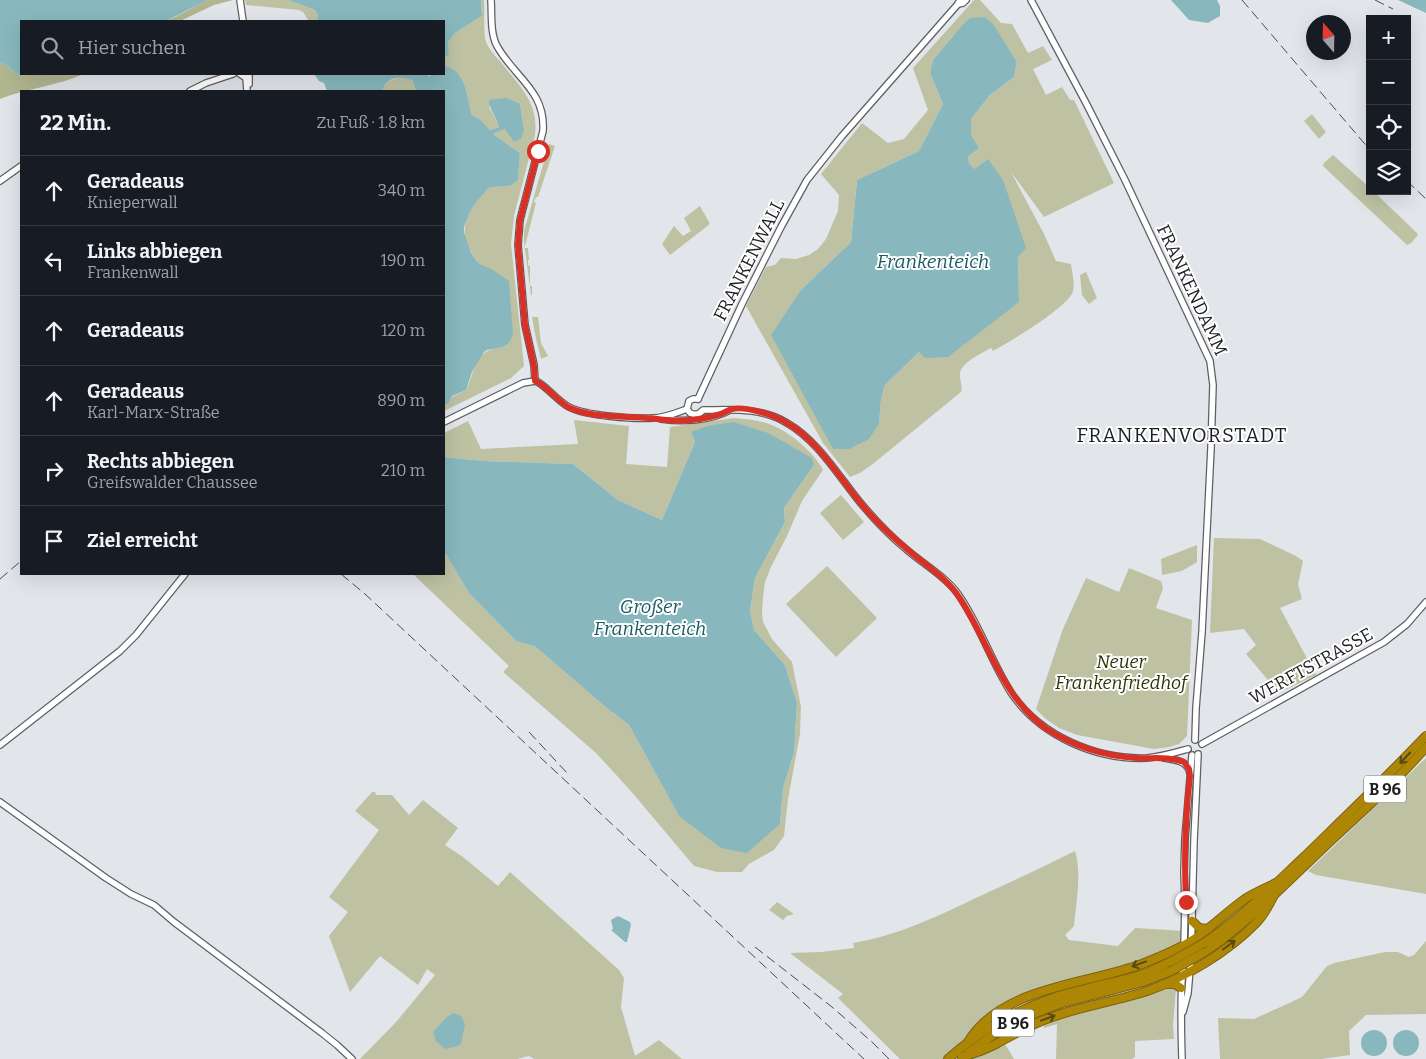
<!DOCTYPE html>
<html lang="de">
<head>
<meta charset="utf-8">
<style>
	body { margin:0; font-family:Bitter,serif; background:#242831; color:#f1f3f6 }
	.controls { position:absolute; right:15px; top:15px; display:grid; overflow:hidden; border-radius:0px; box-shadow:0 5px 20px #0002 }
	.controls button { width:45px; height:45px; display:grid; place-items:center; padding:0; border:0; border-bottom:1px solid #363941; background:#171b24; color:#f1f3f6; font:25px sans-serif }
	.compass { position:absolute; left:1306px; top:15px; width:45px; height:45px; border-radius:50%; background:#171b24; box-shadow:0 5px 20px #0002; rotate:340deg }
	.stop { position:absolute; width:15px; height:15px; margin:-11px; border:4px solid #d93025; border-radius:50%; background:#fff }
	.stop.end { background:#d93025; border-color:#fff; box-shadow:0 1px 5px #0008 }
	.list { margin:0; padding:0; list-style:none }
	h2 { display:flex; justify-content:space-between; align-items:center; height:65px; margin:0; padding:0 20px; font-size:21px }
	h2 small { font-size:16px; font-weight:400; color:#9ea1a6 }
	.list li { display:grid; grid-template-columns:32px 1fr auto; gap:15px; align-items:center; box-sizing:border-box; height:70px; padding:0 20px; border-top:1px solid #363941 }
	.list b { display:block; font-size:19px; white-space:nowrap }
	.list p { margin:0; font-size:16px; white-space:nowrap; color:#9ea1a6 }
	.list em { font-size:16px; font-style:normal; color:#9ea1a6 }
	.icon { flex:none; width:28px; height:28px; fill:none; stroke:currentColor; stroke-width:2; stroke-linecap:round; stroke-linejoin:round }
	.map { position:relative; flex:none; width:1426px; height:1059px; overflow:hidden }
	.search { position:absolute; background:#171b24; box-shadow:0 5px 20px #0002; left:20px; top:20px; width:425px; height:55px; display:flex; align-items:center; gap:12px; box-sizing:border-box; padding:0 18px; border-radius:0px; color:#9ea1a6; font-size:19px }
	.panel { position:absolute; background:#171b24; box-shadow:0 5px 20px #0002; left:20px; top:90px; width:425px; height:485px; border-radius:0px }
	.map>svg:first-child { display:block }
</style>
</head>
<body>
<div class="map">
<svg width="1426" height="1059" viewBox="0 0 1426 1059">
	<rect width="100%" height="100%" fill="#e2e5ea"/>
	<g fill="#bec2a3" fill-rule="evenodd">
		<polygon points="245,0 288,0 315,10 318,15 318,21 309,21 303,12 299,10 246,5"/>
		<path d="M481,0H484C485,10 483,34 486,42C489,49 495,56 500,61C519,86 539,102 535,135L514,216L511,244L524,366L511,378L444,411V405L449,403L452,397L466,390C474,375 474,354 493,349L480,264C454,236 464,213 488,188L503,186L518,180L520,153L493,134L505,129L524,130L520,104L489,107L497,121L499,127L490,130L481,120L472,115C467,98 467,73 447,66L444,68V58L449,55L448,42L455,33L482,16Z"/>
		<path d="M974,0H980L1001,23L1012,24L1028,53L1043,46L1052,60L1033,69L1046,95L1062,87L1070,100H1074L1114,183L1044,217L1011,172L1044,234L1056,261L1071,264C1072,271 1075,285 1073,291C1070,306 1008,343 993,351L991,348C982,353 962,362 960,373C959,380 963,385 961,392L874,463L860,473L850,477L823,443L746,306L766,267L775,265L781,258L796,259L809,255L818,249L826,239L838,211L839,195L821,174L862,123L888,143L904,139L928,110L913,68ZM970,18L1008,48L1017,62L1014,77L990,95L971,119V135L968,156L969,163L975,169L1018,257L1019,302L919,352L885,385L881,399L879,424L801,290L851,242L857,180L919,151L943,104L930,73L933,60L963,24Z"/>
		<path d="M399,78H407L413,81L416,91H383C383,82 391,80 399,78Z"/>
		<polygon points="1312,114 1326,132 1319,139 1304,121"/>
		<polygon points="549,144 555,146 538,197 536,197 534,202 536,203 525,246 525,248 528,248 529,260 528,260 528,265 530,266 530,286 532,286 532,295 531,295 524,242 524,231"/>
		<polygon points="1333,155 1370,188 1370,191 1373,191 1417,233 1418,235 1411,243 1407,245 1323,166 1324,163"/>
		<polygon points="700,206 710,224 670,255 662,244 674,226 683,236 691,231 684,218"/>
		<polygon points="1086,272 1097,298 1089,304 1082,295 1080,275"/>
		<polygon points="532,317 538,317 541,343 548,356 541,359 536,339"/>
		<path d="M734,418C746,419 758,420 769,424C789,431 814,452 823,470L802,501L787,536L771,567L765,582L763,597L762,612L763,622L772,639L792,662L801,707L800,734L788,799L784,836L774,850L749,864L742,872H717L694,866L630,790L596,753L503,672L509,666L413,574H444V551L469,593L516,641L536,647L602,704L629,725L679,816L780,824L783,788L794,753L797,703L785,665L754,630L750,611L755,578L785,522L784,508L814,465L691,432L695,442L662,520L618,500L573,464L484,461L444,457V433L468,421L481,449L578,444L574,420L629,426L626,464L667,467L670,427Z"/>
		<polygon points="841,495 864,522 843,540 820,513"/>
		<polygon points="1214,538 1260,539 1296,556 1303,561 1298,584 1302,599 1280,608 1316,675 1279,693 1246,654 1256,645 1244,629 1210,633"/>
		<polygon points="1197,545 1197,562 1182,571 1162,575 1161,559"/>
		<polygon points="827,566 877,618 836,657 786,604"/>
		<polygon points="1129,568 1161,581 1163,588 1156,608 1192,620 1187,736 1179,744 1169,747 1154,749 1077,735 1059,728 1046,719 1036,709 1063,629 1086,578 1119,592"/>
		<polygon points="1426,758 1426,894 1316,875 1308,871"/>
		<polygon points="372,792 375,792 376,795 392,795 409,815 423,800 458,828 441,850 445,845 463,857 498,886 510,872 619,970 624,978 621,1007 635,1056 659,1040 682,1059 534,1059 529,1056 517,1059 360,1059 397,1021 435,975 427,969 418,985 380,956 350,992 329,936 348,912 329,897 379,830 355,811"/>
		<path d="M1075,851C1082,873 1076,904 1074,926L1065,935L1069,940L1118,946L1135,928L1185,931L1184,945L1163,955L1076,981L999,1011L948,1059H900L838,998L843,994L790,953L821,952L854,948L853,943C897,936 938,916 978,897C1011,882 1043,867 1075,851Z"/>
		<polygon points="777,902 794,914 787,916 783,920 769,910"/>
		<polygon points="1426,941 1426,1014 1366,1015 1349,1031 1350,1055 1321,1059 1220,1059 1218,1018 1254,1019 1302,997 1327,966 1334,963 1385,952 1398,952 1409,957 1414,955"/>
		<polygon points="1164,987 1175,987 1176,989 1173,1025 1174,1039 1135,1041 1135,1057 1132,1059 1056,1059 1057,1024 1044,1028 1043,1024"/>
		<polygon points="1005,1044 1014,1059 973,1059 988,1053"/>
	</g>
	<g fill="#b1b691">
		<path d="M208,0H233L214,5L180,21H166C180,16 193,6 208,0Z"/>
		<path d="M0,62L6,65L19,76L21,74H84C57,86 27,88 0,99Z"/>
	</g>
	<g fill="#88b8bd">
		<path d="M0,0H208C193,6 180,15 166,21H21V74L19,76L6,65L0,62Z"/>
		<polygon points="288,0 481,0 482,16 455,33 448,42 449,55 444,58 444,21 318,21 318,15 315,10"/>
		<polygon points="1171,0 1217,0 1220,6 1220,16 1208,23 1189,20"/>
		<polygon points="1398,0 1426,0 1426,13"/>
		<polygon points="985,17 993,24 1017,62 1014,77 990,95 971,119 971,135 979,148 968,156 969,163 975,169 988,159 1003,180 1026,248 1018,257 1019,302 948,357 925,358 919,352 885,385 881,399 879,424 869,439 849,449 833,449 771,335 801,290 851,242 857,180 919,151 943,104 930,73 933,60 963,24 970,18"/>
		<path d="M447,66C467,73 467,98 472,115L481,120L490,130L499,127C497,117 489,110 489,100L506,98L520,104L524,130L521,139L514,142L505,129L493,134L520,153L518,180L511,185L488,188L474,205L469,214L464,227V232L471,253L476,260L480,264L493,270L509,281L513,334L512,337L508,344L502,347L487,350L484,352L472,372L466,390L452,396L449,403L444,405V91H416L413,81C403,75 384,77 383,91H327L324,83L319,81L314,74H427L429,76L434,74H444V68Z"/>
		<polygon points="734,422 768,433 812,458 814,465 784,508 785,522 755,578 750,611 754,630 785,665 797,703 794,753 783,788 780,824 747,853 721,848 679,816 629,725 602,704 536,647 516,641 469,593 444,551 444,457 484,461 573,464 618,500 662,520 695,442 691,432 707,426"/>
		<polygon points="618,916 630,922 631,925 627,942 625,942 611,930 613,929 611,920"/>
		<polygon points="454,1013 461,1016 465,1024 461,1044 458,1046 445,1049 436,1041 433,1032 448,1016"/>
		<circle cx="1374" cy="1043" r="13"/>
		<circle cx="1406" cy="1043" r="13"/>
	</g>
	<g fill="none" stroke-linecap="round" stroke-linejoin="round">
		<defs>
			<g id="secondary">
				<polyline points="240,0 243,21"/>
				<path d="M491,0C492,14 490,33 497,46C514,77 546,91 543,131L520,220L518,245L525,325L534,365L535,381"/>
				<polyline points="1031,0 1086,103 1125,180 1210,361 1213,385 1211,448 1202,632 1196,708 1195,740"/>
				<polyline points="958,4 963,3 966,0"/>
				<polyline points="240,74 246,78 247,91"/>
				<polyline points="249,74 249,84"/>
				<polyline points="190,91 206,83 233,74"/>
				<polyline points="0,181 21,166"/>
				<path d="M535,381C544,383 557,401 569,407C586,416 633,419 653,418C665,418 676,413 687,409"/>
				<polyline points="698,399 742,304 781,227 807,180 842,136 958,4 960,0"/>
				<path d="M687,409L690,413C696,416 700,414 703,410C732,410 761,407 787,423C817,440 838,475 859,501C873,518 889,535 906,549C923,564 945,576 958,594C980,625 991,662 1012,694C1041,736 1096,760 1147,758C1161,757 1174,753 1188,749"/>
				<polyline points="687,409 689,401 693,399 698,399"/>
				<path d="M661,419C682,422 710,421 730,410"/>
				<polyline points="444,422 523,383 535,381"/>
				<polyline points="1202,744 1384,642 1407,624 1426,602"/>
				<polyline points="0,745 120,651 136,635 185,574"/>
				<path d="M1164,758C1175,760 1187,760 1190,773"/>
				<polyline points="0,802 106,878 131,894 154,905 174,922 322,1033 337,1045 352,1059"/>
				<polyline points="1184,947 1185,902 1184,872 1185,838 1192,755"/>
				<polyline points="1183,1012 1188,993 1191,957 1194,841 1198,754"/>
				<path d="M1182,1059C1181,1027 1180,995 1183,964"/>
			</g>
			<g id="highway">
				<polyline points="1192,921 1199,928 1208,929"/>
				<path d="M1204,943C1240,919 1271,888 1302,859C1344,818 1386,778 1426,736"/>
				<path d="M1203,953C1247,924 1284,885 1323,848C1358,815 1395,783 1426,747"/>
				<polyline points="1166,984 1175,984 1181,988"/>
				<path d="M968,1042C1002,986 1087,985 1142,964C1161,956 1181,949 1197,937C1214,925 1228,911 1245,899C1254,893 1266,888 1276,883"/>
				<polyline points="968,1053 997,1032 1038,1012 1062,1003 1143,982 1171,971"/>
				<path d="M962,1057C973,1054 984,1050 994,1045C1013,1035 1031,1024 1052,1017C1083,1006 1116,1001 1147,991C1184,978 1228,952 1256,923C1264,915 1269,905 1274,895"/>
				<path d="M948,1059C977,1033 1013,1012 1050,999C1079,989 1110,984 1140,975C1151,972 1161,966 1172,961"/>
			</g>
		</defs>
		<use href="#secondary" stroke="#5d5f63" stroke-width="8"/>
		<use href="#highway" stroke="#7b620f" stroke-width="10"/>
		<use href="#secondary" stroke="#fff" stroke-width="5.5"/>
		<use href="#highway" stroke="#ad8605" stroke-width="8"/>
		<g stroke="#4a4c4e" stroke-width="1" stroke-dasharray="10 5" stroke-linecap="butt">
			<polyline points="1242,0 1370,150"/>
			<polyline points="1375,0 1393,9"/>
			<polyline points="1407,181 1426,199"/>
			<polyline points="341,574 365,594 864,1059"/>
			<polyline points="0,579 21,561"/>
			<polyline points="529,732 568,774"/>
			<polyline points="755,947 832,1007 872,1042 889,1059"/>
		</g>
		<defs>
			<g id="highway-bridge">
				<polyline points="1172,961 1204,943"/>
				<polyline points="1171,971 1203,953"/>
			</g>
		</defs>
		<use href="#highway-bridge" stroke="#7b620f" stroke-width="10" stroke-linecap="butt"/>
		<use href="#highway-bridge" stroke="#ad8605" stroke-width="8"/>
	</g>
	<defs><path id="oneway-shaft" d="M-6 0H5M1.5-3L5.5 0L1.5 3" fill="none" stroke-width="1.6" stroke-linecap="round" stroke-linejoin="round" transform="scale(1.25)"/></defs>
	<g stroke="#574816">
		<use href="#oneway-shaft" transform="translate(1405 758) rotate(133)"/>
		<use href="#oneway-shaft" transform="translate(1229 945) rotate(-37)"/>
		<use href="#oneway-shaft" transform="translate(1139 964) rotate(160)"/>
		<use href="#oneway-shaft" transform="translate(1048 1018) rotate(-20)"/>
	</g>
	<g fill="none" stroke-linecap="round" stroke-linejoin="round">
		<path stroke="#d93025" stroke-width="6" d="M538,151L520,220L518,245L525,325L534,366L535,381C544,383 558,402 570,408C592,418 624,416 647,418C654,418 661,420 668,420C685,422 704,419 721,414C724,413 728,410 732,409C746,406 774,415 787,423C816,439 838,475 859,501C873,519 890,535 908,550C925,565 947,578 959,597C988,640 1002,698 1047,729C1073,746 1104,756 1136,758C1153,759 1167,756 1184,762L1189,769L1190,776C1185,818 1184,860 1186,902"/>
	</g>
	<g text-anchor="middle" stroke-width="4" stroke-linejoin="round" paint-order="stroke">
		<g fill="#fff" stroke="#626264" stroke-width="1">
			<rect x="1364" y="775.5" width="42" height="27" rx="4"/>
			<rect x="992" y="1009.5" width="42" height="27" rx="4"/>
		</g>
		<g font-size="16" font-weight="bold" fill="#1e1f21">
			<text x="1385" y="795">B 96</text>
			<text x="1013" y="1029">B 96</text>
		</g>
		<g font-size="18" fill="#1e1f21" stroke="#fff">
			<text transform="translate(749 260) rotate(-63)" y="6">FRANKENWALL</text>
			<text transform="translate(1192 290) rotate(65)" y="6">FRANKENDAMM</text>
			<text transform="translate(1311 666) rotate(-29)" y="6">WERFTSTRASSE</text>
		</g>
		<g font-size="18" font-style="italic" fill="#2e3204" stroke="#fff">
			<text x="1121" y="668">Neuer<tspan x="1121" dy="21">Frankenfriedhof</tspan></text>
		</g>
		<g font-size="19" font-style="italic" fill="#1a5b62" stroke="#fff">
			<text x="933" y="268">Frankenteich</text>
			<text x="650" y="613">Großer<tspan x="650" dy="22">Frankenteich</tspan></text>
		</g>
		<g font-size="20" letter-spacing="1" fill="#1e1f21" stroke="#fff">
			<text x="1182" y="442">FRANKENVORSTADT</text>
		</g>
	</g>
</svg>
<div class="controls">
<button>+</button>
<button>−</button>
<button><svg class="icon" aria-label="locate" viewBox="0 0 24 24"><circle cx="12" cy="12" r="6"/><path d="M12 2v4M12 18v4M2 12h4M18 12h4"/></svg></button>
<button><svg class="icon" aria-label="layers" viewBox="0 0 24 24"><path d="M12 4l9 5-9 5-9-5zM3 14l9 5 9-5"/></svg></button>
</div>
<svg class="compass" viewBox="-18 -18 36 36"><path d="M0-13l5 13h-10z" fill="#e53935"/><path d="M0 13l5-13h-10z" fill="#9ea1a6"/></svg>
<div class="stop" style="left:538px;top:151px"></div>
<div class="stop end" style="left:1186px;top:902px"></div>
<div class="search"><svg class="icon" aria-label="search" viewBox="0 0 24 24"><circle cx="10" cy="10" r="6"/><path d="M15 15l6 6"/></svg>Hier suchen</div>
<section class="panel">
<h2>22 Min.<small>Zu Fuß · 1.8 km</small></h2>
<ul class="list">
<li><svg class="icon" aria-label="ahead" viewBox="0 0 24 24"><path d="M12 20V5M6 11l6-6 6 6"/></svg><div><b>Geradeaus</b><p>Knieperwall</p></div><em>340 m</em></li>
<li><svg class="icon" aria-label="left" viewBox="0 0 24 24"><path d="M17 20v-9H6M10 6l-5 5 5 5"/></svg><div><b>Links abbiegen</b><p>Frankenwall</p></div><em>190 m</em></li>
<li><svg class="icon" aria-label="ahead" viewBox="0 0 24 24"><path d="M12 20V5M6 11l6-6 6 6"/></svg><div><b>Geradeaus</b></div><em>120 m</em></li>
<li><svg class="icon" aria-label="ahead" viewBox="0 0 24 24"><path d="M12 20V5M6 11l6-6 6 6"/></svg><div><b>Geradeaus</b><p>Karl-Marx-Straße</p></div><em>890 m</em></li>
<li><svg class="icon" aria-label="right" viewBox="0 0 24 24"><path d="M7 20v-9h11M14 6l5 5-5 5"/></svg><div><b>Rechts abbiegen</b><p>Greifswalder Chaussee</p></div><em>210 m</em></li>
<li><svg class="icon" aria-label="arrive" viewBox="0 0 24 24"><path d="M6 21V4h12l-3 4 3 4H6"/></svg><div><b>Ziel erreicht</b></div></li>
</ul>
</section>
</div>
</body>
</html>
